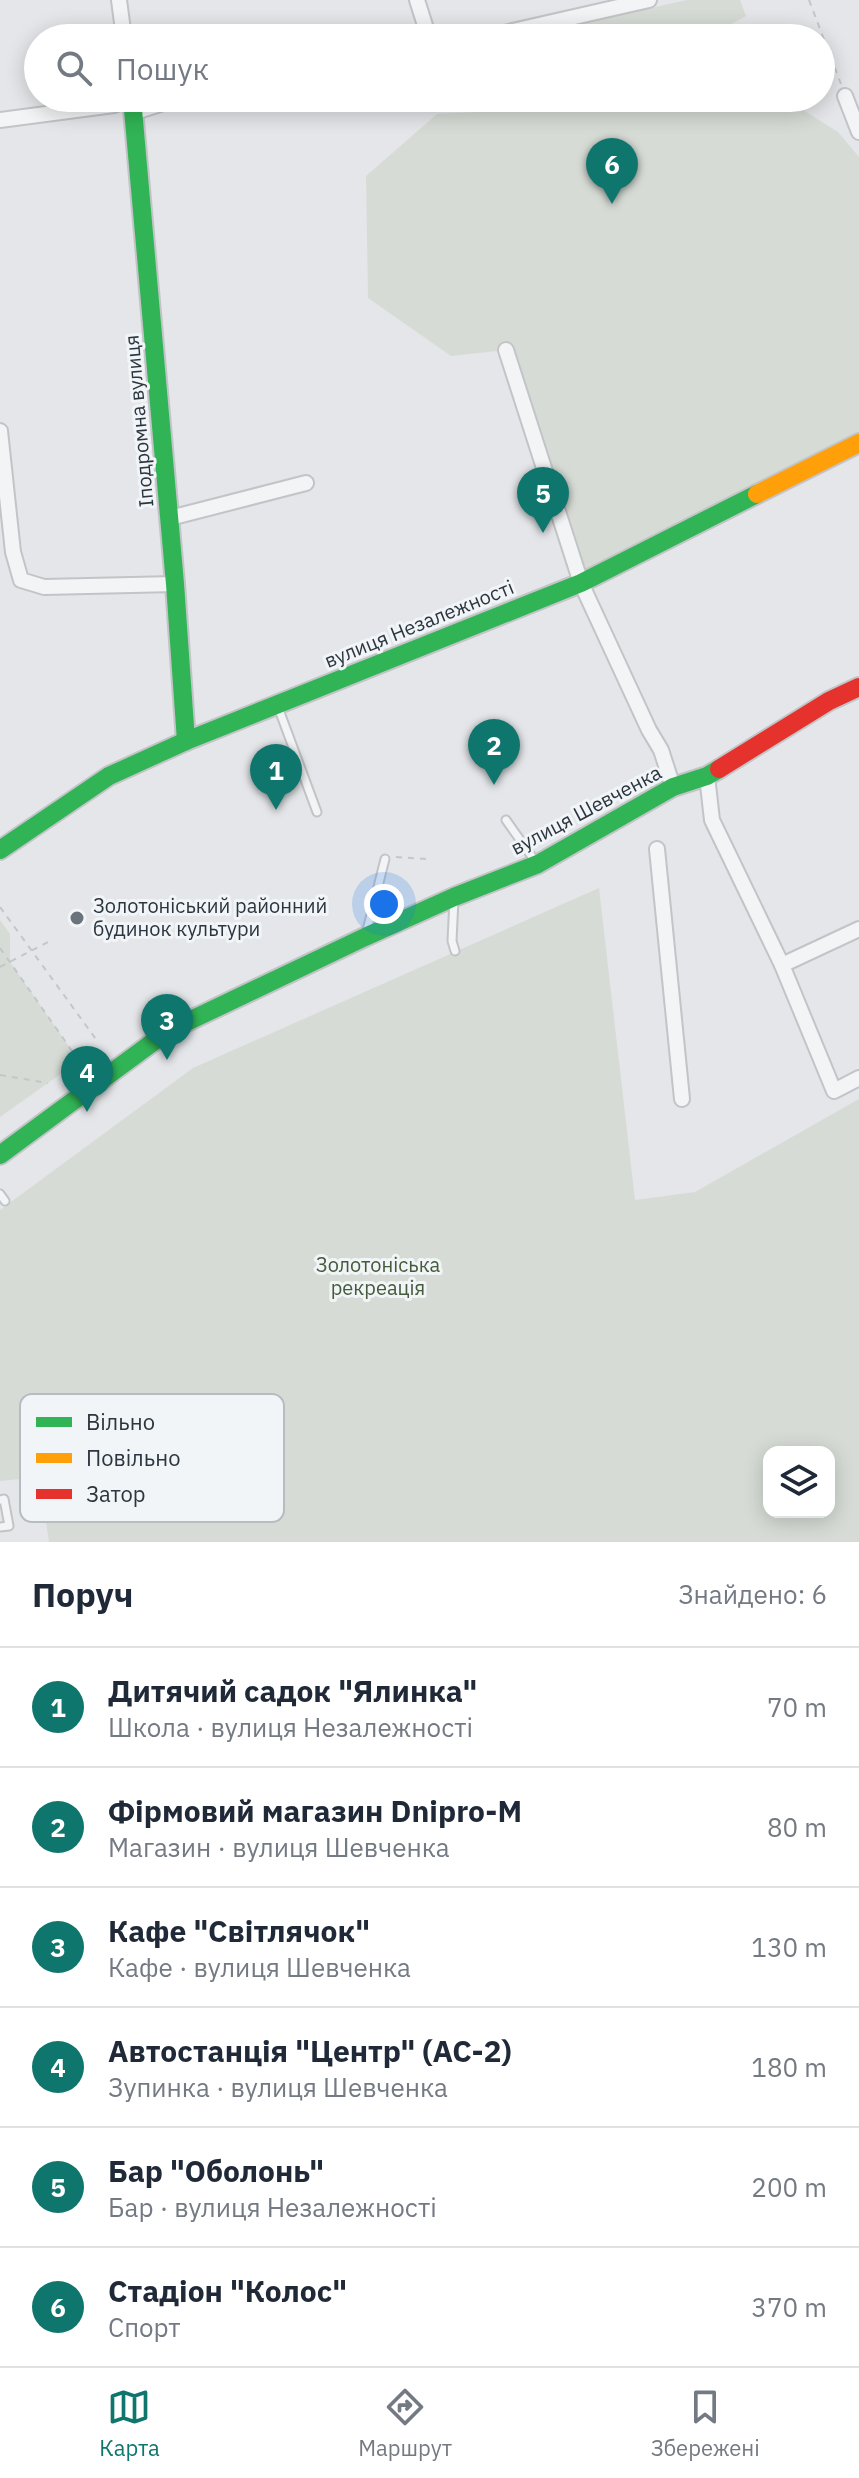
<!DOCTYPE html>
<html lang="uk">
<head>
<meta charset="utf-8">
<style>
	body { margin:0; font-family:"IBM Plex Sans",sans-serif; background:#f6f6f7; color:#1f2937 }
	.controls { position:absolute; right:24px; bottom:24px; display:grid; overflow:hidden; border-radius:16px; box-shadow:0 4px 20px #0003 }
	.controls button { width:72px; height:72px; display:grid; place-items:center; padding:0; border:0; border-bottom:2px solid #e0e1e3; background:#fff; color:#1f2937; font:40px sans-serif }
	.you { position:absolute; left:384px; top:904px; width:28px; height:28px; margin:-20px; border:6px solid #fff; border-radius:50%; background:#1a73e8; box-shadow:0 0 0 12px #1a73e833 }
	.badge { display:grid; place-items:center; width:52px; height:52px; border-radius:50%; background:#0f766e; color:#fff; font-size:26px; font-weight:700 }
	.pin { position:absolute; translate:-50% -66px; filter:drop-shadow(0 2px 4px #0008) }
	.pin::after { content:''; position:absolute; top:42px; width:28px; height:24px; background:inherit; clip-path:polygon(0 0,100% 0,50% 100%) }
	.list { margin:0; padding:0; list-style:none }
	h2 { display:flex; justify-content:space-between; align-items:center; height:104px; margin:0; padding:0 32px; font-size:34px }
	h2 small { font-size:26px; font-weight:400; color:#747a83 }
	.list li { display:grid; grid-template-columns:52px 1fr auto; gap:24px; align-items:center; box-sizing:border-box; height:120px; padding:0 32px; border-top:2px solid #e0e1e3 }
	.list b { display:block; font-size:30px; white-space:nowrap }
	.list p { margin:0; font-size:26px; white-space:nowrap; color:#747a83 }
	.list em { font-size:26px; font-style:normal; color:#747a83 }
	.icon { flex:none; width:44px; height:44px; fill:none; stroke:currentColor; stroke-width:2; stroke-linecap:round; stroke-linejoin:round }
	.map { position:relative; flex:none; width:859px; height:1542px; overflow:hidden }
	.search { position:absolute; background:#fff; box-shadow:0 4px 20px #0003; left:24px; right:24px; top:24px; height:88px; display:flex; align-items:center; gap:20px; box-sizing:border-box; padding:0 28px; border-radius:44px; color:#747a83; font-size:30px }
	.sheet { height:824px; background:#fff }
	nav { display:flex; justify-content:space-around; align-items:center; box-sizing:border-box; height:112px; border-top:2px solid #e0e1e3; background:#fff; font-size:22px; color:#747a83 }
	nav a { display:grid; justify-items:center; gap:4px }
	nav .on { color:#0f766e }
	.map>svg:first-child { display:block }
</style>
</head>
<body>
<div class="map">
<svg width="859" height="1542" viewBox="0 0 859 1542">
	<rect width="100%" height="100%" fill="#e4e6e9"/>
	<g fill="#d6dcd5" fill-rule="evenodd">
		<polygon points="687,0 740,0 746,16 706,38 516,38"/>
		<polygon points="582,98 616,98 617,103 784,98 838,132 859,157 859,443 581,583 506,350 451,356 368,298 366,176 437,114 582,107"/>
		<path d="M599,888L635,1200L695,1192L859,1099V1542H49L39,1477L0,1481V1210L193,1068ZM769,1452H829V1512H769Z"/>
		<polygon points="0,920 10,934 10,962 79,1061 0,1117"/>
	</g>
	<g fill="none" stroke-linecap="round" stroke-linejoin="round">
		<defs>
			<g id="lane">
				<polyline points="278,707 317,812"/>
				<polyline points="506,820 535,861"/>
				<polyline points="454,899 452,941 455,951"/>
				<polyline points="367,930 385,859"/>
				<polyline points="0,1194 5,1201"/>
				<polyline points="0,1500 4,1499 9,1526 0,1527"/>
			</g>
			<g id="street">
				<polyline points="119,0 124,38"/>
				<polyline points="417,0 429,38"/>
				<polyline points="482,38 649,0"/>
				<polyline points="845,96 859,132"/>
				<polyline points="132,113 179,98"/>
				<polyline points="0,120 114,105 132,99"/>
				<polyline points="506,350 581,583 649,730 661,750 673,787"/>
				<polyline points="0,431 13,552 21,580 44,587 175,584"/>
				<polyline points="170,518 306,483"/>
				<polyline points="707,776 712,820 782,965 834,1091 859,1078"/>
				<polyline points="657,849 682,1099"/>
				<polyline points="782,965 859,929"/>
			</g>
			<g id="fast">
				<polyline points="132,98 175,584 186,741"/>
				<polyline points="0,850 109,776 186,741 581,583 757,494"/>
				<polyline points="0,1155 168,1031 365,937 454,897 538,864 673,787 707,776 719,769"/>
			</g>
			<polyline id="slow" points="757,494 859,443"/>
			<polyline id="jam" points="719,769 829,701 859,687"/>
		</defs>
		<use href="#lane" stroke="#c2c4c7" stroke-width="11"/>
		<use href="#street" stroke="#c2c4c7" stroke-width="18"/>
		<use href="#fast" stroke="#c2c4c7" stroke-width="22"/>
		<use href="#slow" stroke="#c2c4c7" stroke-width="22"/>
		<use href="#jam" stroke="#c2c4c7" stroke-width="22"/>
		<g stroke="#c4c7c8" stroke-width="2" stroke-dasharray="6 6" stroke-linecap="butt">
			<polyline points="809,0 841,84"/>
			<polyline points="396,857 427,859"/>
			<polyline points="0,907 98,1042"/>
			<polyline points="0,948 79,1061"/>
			<polyline points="0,967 50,941"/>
			<polyline points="0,1075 48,1083"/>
		</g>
		<use href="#lane" stroke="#f3f4f5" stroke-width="7"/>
		<use href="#street" stroke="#f3f4f5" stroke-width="14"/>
		<use href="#fast" stroke="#30b455" stroke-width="18"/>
		<use href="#slow" stroke="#ff9f0a" stroke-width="18"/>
		<use href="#jam" stroke="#e5322d" stroke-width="18"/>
	</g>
	<circle fill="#6c747b" stroke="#f2f5f7" stroke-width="3" cx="77" cy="918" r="8"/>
	<g text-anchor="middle" stroke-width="6" stroke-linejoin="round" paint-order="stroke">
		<g font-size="20" fill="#2c3640" stroke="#f2f5f7">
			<text transform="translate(139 421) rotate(-95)" y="7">Іподромна вулиця</text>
			<text transform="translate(419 624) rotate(-22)" y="7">вулиця Незалежності</text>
			<text transform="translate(586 810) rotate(-28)" y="7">вулиця Шевченка</text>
		</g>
		<g font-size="20" fill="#2c3640" stroke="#f2f5f7" text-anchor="start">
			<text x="93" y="913">Золотоніський районний<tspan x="93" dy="23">будинок культури</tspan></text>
		</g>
		<g font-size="20" fill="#455b3b" stroke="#f2f5f7">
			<text x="378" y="1272">Золотоніська<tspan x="378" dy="23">рекреація</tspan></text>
		</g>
	</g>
	<rect x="20" y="1394" width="264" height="128" rx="12" fill="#f2f5f7" stroke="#b7bcc0" stroke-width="2"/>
	<rect x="36" y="1417" width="36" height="10" fill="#30b455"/>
	<rect x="36" y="1453" width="36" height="10" fill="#ff9f0a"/>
	<rect x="36" y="1489" width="36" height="10" fill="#e5322d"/>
	<g font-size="22" fill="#2c3640">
		<text x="86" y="1430">Вільно</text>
		<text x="86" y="1466">Повільно</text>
		<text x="86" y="1502">Затор</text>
	</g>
</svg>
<div class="controls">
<button><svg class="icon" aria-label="layers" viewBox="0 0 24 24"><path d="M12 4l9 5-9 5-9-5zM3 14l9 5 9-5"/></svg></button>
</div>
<div class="you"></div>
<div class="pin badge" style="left:276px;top:810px">1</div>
<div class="pin badge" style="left:494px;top:785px">2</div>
<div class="pin badge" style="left:167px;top:1060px">3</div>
<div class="pin badge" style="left:87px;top:1112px">4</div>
<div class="pin badge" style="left:543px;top:533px">5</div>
<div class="pin badge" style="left:612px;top:204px">6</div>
<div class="search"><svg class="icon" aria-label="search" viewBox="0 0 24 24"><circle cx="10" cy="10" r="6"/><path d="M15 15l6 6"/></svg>Пошук</div>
</div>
<section class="sheet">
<h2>Поруч<small>Знайдено: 6</small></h2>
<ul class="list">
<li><span class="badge">1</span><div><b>Дитячий садок &quot;Ялинка&quot;</b><p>Школа · вулиця Незалежності</p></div><em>70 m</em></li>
<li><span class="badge">2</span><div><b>Фірмовий магазин Dnipro-M</b><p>Магазин · вулиця Шевченка</p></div><em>80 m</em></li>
<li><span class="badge">3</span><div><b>Кафе &quot;Світлячок&quot;</b><p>Кафе · вулиця Шевченка</p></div><em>130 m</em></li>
<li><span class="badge">4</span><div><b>Автостанція &quot;Центр&quot; (АС-2)</b><p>Зупинка · вулиця Шевченка</p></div><em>180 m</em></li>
<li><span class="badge">5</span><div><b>Бар &quot;Оболонь&quot;</b><p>Бар · вулиця Незалежності</p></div><em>200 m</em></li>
<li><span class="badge">6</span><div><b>Стадіон &quot;Колос&quot;</b><p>Спорт</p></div><em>370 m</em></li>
</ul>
</section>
<nav>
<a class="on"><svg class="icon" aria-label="map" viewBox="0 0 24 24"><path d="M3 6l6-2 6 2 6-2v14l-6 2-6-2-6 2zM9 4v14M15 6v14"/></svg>Карта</a>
<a><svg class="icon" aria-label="directions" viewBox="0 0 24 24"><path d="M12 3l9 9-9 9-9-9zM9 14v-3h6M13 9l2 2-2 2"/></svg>Маршрут</a>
<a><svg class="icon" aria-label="saved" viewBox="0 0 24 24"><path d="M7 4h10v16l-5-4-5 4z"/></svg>Збережені</a>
</nav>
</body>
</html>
